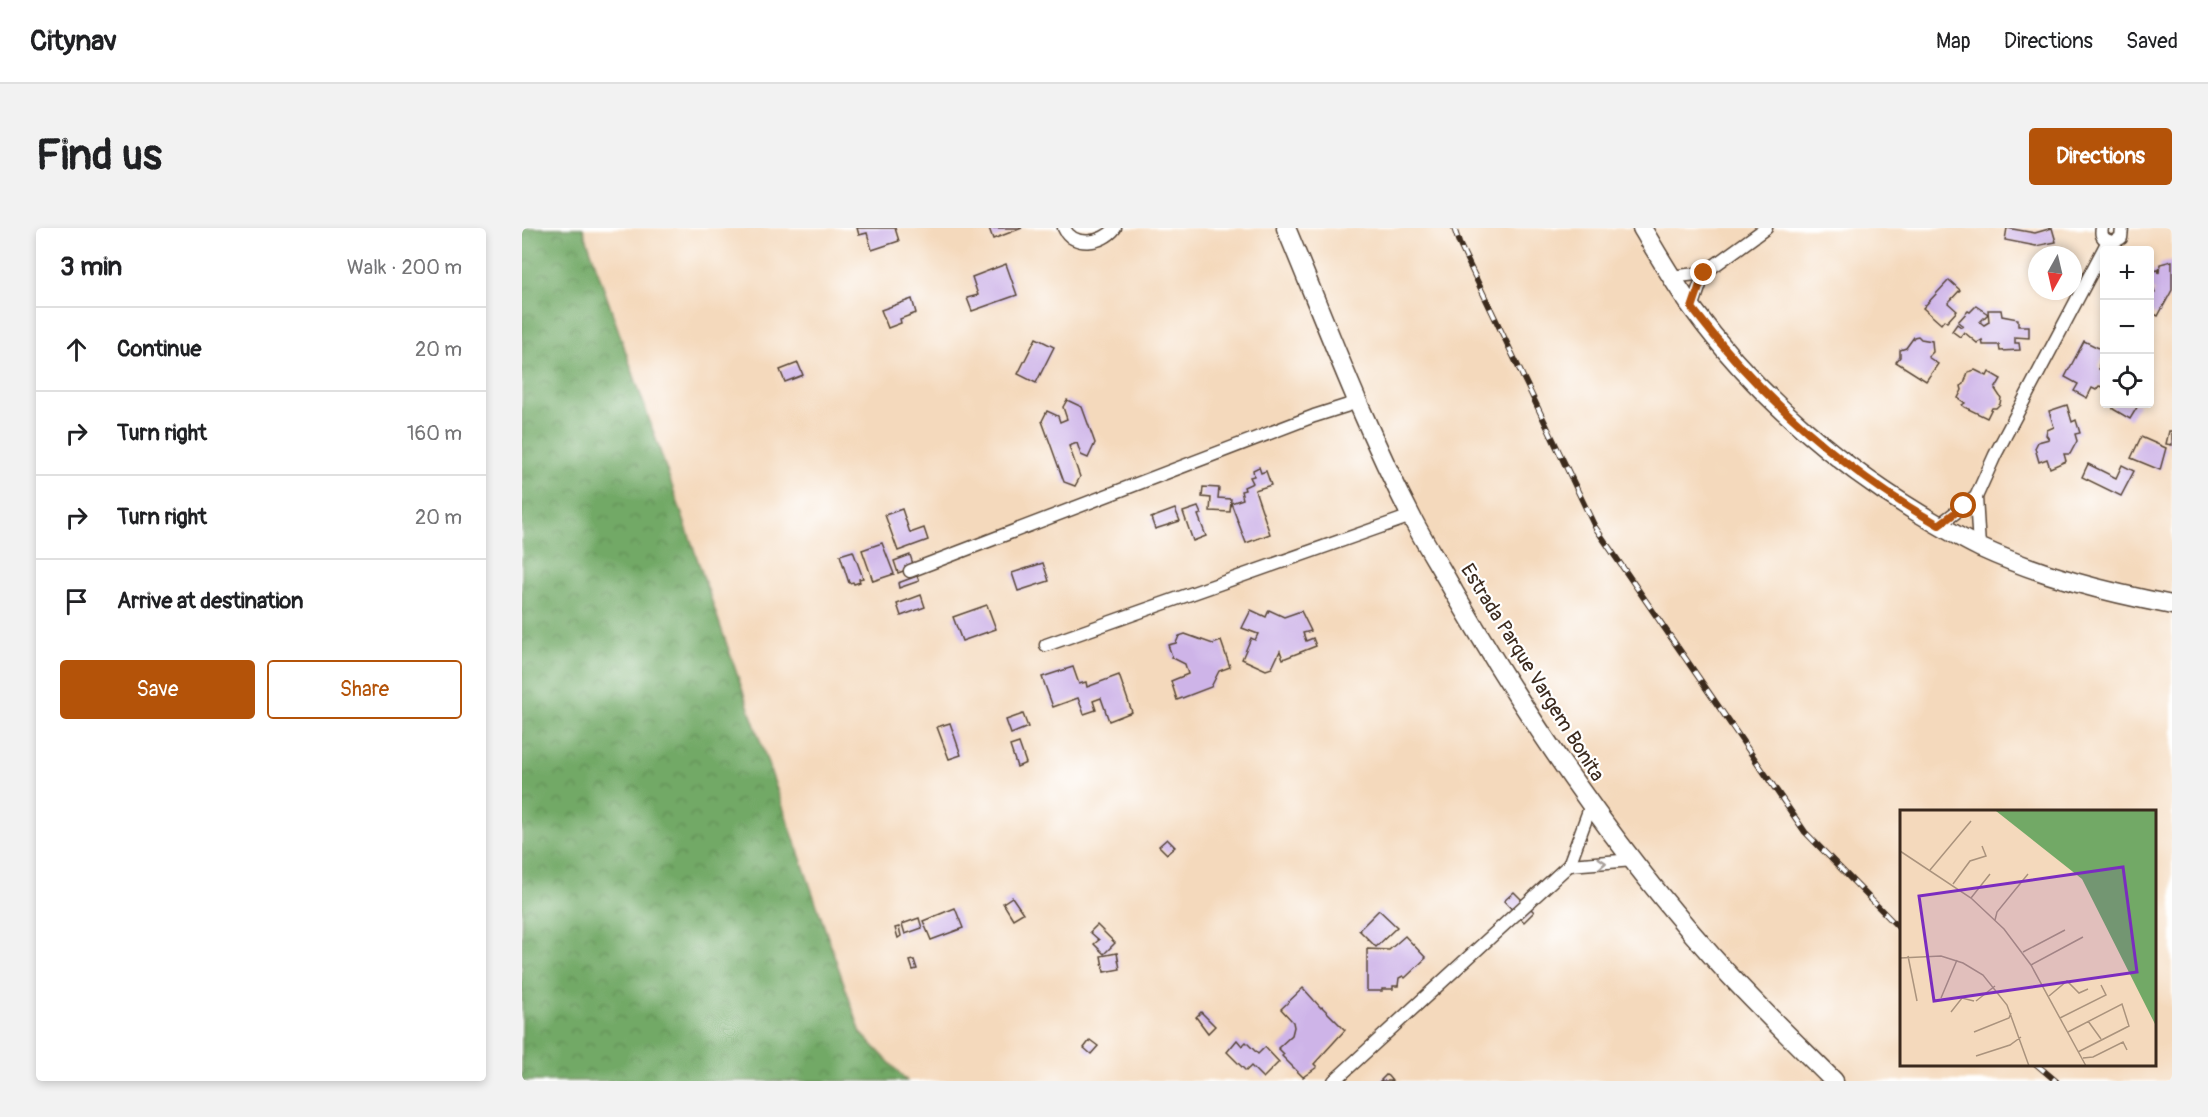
<!DOCTYPE html>
<html lang="en">
<head>
<meta charset="utf-8">
<style>
	body { margin:0; font-family:Pangolin,sans-serif; background:#f2f2f2; color:#202124 }
	.controls { position:absolute; right:18px; top:18px; display:grid; overflow:hidden; border-radius:6px; box-shadow:0 3px 9px #0003 }
	.controls button { width:54px; height:54px; display:grid; place-items:center; padding:0; border:0; border-bottom:2px solid #e0e0e0; background:#fff; color:#202124; font:30px sans-serif }
	.compass { position:absolute; left:1506px; top:18px; width:54px; height:54px; border-radius:50%; background:#fff; box-shadow:0 3px 9px #0003; rotate:188deg }
	.stop { position:absolute; width:18px; height:18px; margin:-14px; border:4px solid #b45309; border-radius:50%; background:#fff }
	.stop.end { background:#b45309; border-color:#fff; box-shadow:0 2px 6px #0008 }
	.list { margin:0; padding:0; list-style:none }
	h2 { display:flex; justify-content:space-between; align-items:center; height:78px; margin:0; padding:0 24px; font-size:26px }
	h2 small { font-size:20px; font-weight:400; color:#757577 }
	.list li { display:grid; grid-template-columns:39px 1fr auto; gap:18px; align-items:center; box-sizing:border-box; height:84px; padding:0 24px; border-top:2px solid #e0e0e0 }
	.list b { display:block; font-size:22px; white-space:nowrap }
	.list em { font-size:20px; font-style:normal; color:#757577 }
	.actions { display:flex; gap:12px; padding:18px 24px }
	.actions a { flex:1; padding:14px 0; border:2px solid #b45309; border-radius:6px; text-align:center; font-size:21px; color:#b45309 }
	.actions .main { background:#b45309; color:#fff }
	.icon { flex:none; width:33px; height:33px; fill:none; stroke:currentColor; stroke-width:2; stroke-linecap:round; stroke-linejoin:round }
	.map { position:relative; flex:none; width:1650px; height:853px; overflow:hidden; border-radius:6px }
	header { display:flex; align-items:center; gap:36px; box-sizing:border-box; height:84px; padding:0 30px; background:#fff; border-bottom:2px solid #e0e0e0 }
	header strong { font-size:28px }
	nav { display:flex; gap:33px; margin-inline-start:auto; font-size:21px }
	.intro { display:flex; align-items:center; justify-content:space-between; box-sizing:border-box; height:144px; padding:0 36px }
	h1 { margin:0; font-size:42px }
	.button { padding:15px 27px; border-radius:6px; background:#b45309; color:#fff; font-size:21px; font-weight:700 }
	main { display:flex; gap:36px; padding:0 36px }
	aside { flex:1; background:#fff; border-radius:6px; box-shadow:0 3px 9px #0003 }
	.map>svg:first-child { display:block }
</style>
</head>
<body>
<header>
<strong>Citynav</strong>
<nav><a>Map</a><a>Directions</a><a>Saved</a></nav>
</header>
<div class="intro"><h1>Find us</h1><a class="button">Directions</a></div>
<main>
<aside>
<h2>3 min<small>Walk · 200 m</small></h2>
<ul class="list">
<li><svg class="icon" aria-label="ahead" viewBox="0 0 24 24"><path d="M12 20V5M6 11l6-6 6 6"/></svg><div><b>Continue</b></div><em>20 m</em></li>
<li><svg class="icon" aria-label="right" viewBox="0 0 24 24"><path d="M7 20v-9h11M14 6l5 5-5 5"/></svg><div><b>Turn right</b></div><em>160 m</em></li>
<li><svg class="icon" aria-label="right" viewBox="0 0 24 24"><path d="M7 20v-9h11M14 6l5 5-5 5"/></svg><div><b>Turn right</b></div><em>20 m</em></li>
<li><svg class="icon" aria-label="arrive" viewBox="0 0 24 24"><path d="M6 21V4h12l-3 4 3 4H6"/></svg><div><b>Arrive at destination</b></div></li>
</ul>
<div class="actions"><a class="main">Save</a><a>Share</a></div>
</aside>
<div class="map">
<svg width="1650" height="853" viewBox="0 0 1650 853">
	<defs>
		<pattern id="forest-crowns" width="20" height="18" patternUnits="userSpaceOnUse" patternTransform="scale(1.5)"><rect width="20" height="18" fill="#72a966"/><path d="M2 6a3 3 0 1 1 6 0M12 15a3 3 0 1 1 6 0" fill="none" stroke="#5f8a53"/></pattern>
	</defs>
	<rect width="100%" height="100%" fill="#fff"/>
	<filter id="ink" filterUnits="userSpaceOnUse"><feTurbulence type="fractalNoise" baseFrequency=".0167" numOctaves="2"/><feDisplacementMap in="SourceGraphic" scale="12" xChannelSelector="R" yChannelSelector="G"/><feConvolveMatrix kernelMatrix="1 2 1 2 8 2 1 2 1" color-interpolation-filters="sRGB"/></filter>
	<filter id="wash" filterUnits="userSpaceOnUse"><feTurbulence type="fractalNoise" baseFrequency=".008" numOctaves="4" result="noise"/><feDisplacementMap in="SourceGraphic" scale="24" xChannelSelector="R" yChannelSelector="G"/><feGaussianBlur stdDeviation="1.35" result="paint"/><feColorMatrix in="noise" values="0 0 0 0 0 0 0 0 0 0 0 0 0 0 0 0 0 1.4 0 .05"/><feComposite in="paint" operator="in"/></filter>
	<g filter="url(#wash)">
		<rect width="100%" height="100%" fill="#f4d9bc"/>
		<polygon fill="url(#forest-crowns)" stroke="#566a42" stroke-width="1.5" points="0,0 61,0 339,805 385,853 0,853"/>
		<g id="blocks">
			<g fill="#ceb4e8">
				<polygon points="335,0 373,0 377,13 350,22 345,5 337,7"/>
				<polygon points="467,0 500,0 471,11"/>
				<polygon points="1485,0 1513,5 1530,0 1534,14 1514,18 1483,12"/>
				<polygon points="1650,33 1650,62 1636,88 1628,84 1628,66 1633,65 1632,61 1628,63 1628,44 1636,42 1637,45 1638,36"/>
				<polygon points="484,36 495,67 450,83 445,70 456,67 450,49"/>
				<polygon points="1427,52 1438,62 1426,75 1435,83 1425,94 1422,92 1419,96 1401,80"/>
				<polygon points="390,71 394,85 378,91 379,95 366,100 359,82"/>
				<polygon points="1454,78 1466,86 1458,94 1462,97 1467,94 1466,82 1479,82 1480,88 1496,91 1496,98 1507,98 1507,110 1493,109 1493,115 1497,115 1498,122 1478,123 1477,117 1461,117 1460,112 1455,115 1442,104 1438,109 1430,103 1435,96 1439,99 1441,98 1436,94 1446,83 1448,84"/>
				<polygon points="1396,108 1399,111 1410,113 1411,124 1406,129 1416,136 1404,153 1374,134 1378,129 1378,122 1384,120 1392,109"/>
				<polygon points="514,110 532,119 514,155 496,146"/>
				<polygon points="1562,113 1581,122 1582,128 1577,137 1577,141 1582,144 1582,159 1577,158 1574,162 1570,160 1565,170 1552,163 1556,156 1543,149"/>
				<polygon points="276,135 281,147 263,154 258,142"/>
				<polygon points="1453,142 1465,148 1467,144 1479,151 1473,161 1479,170 1478,176 1474,180 1470,180 1465,190 1442,179 1440,177 1443,175 1436,170 1440,162 1439,158 1442,156 1446,144"/>
				<polygon points="545,172 560,179 573,215 566,230 559,227 555,215 547,218 558,249 553,258 542,254 520,193 525,183 536,188 538,194 545,191 541,179"/>
				<polygon points="1590,176 1617,176 1608,191 1591,181"/>
				<polygon points="1545,177 1550,194 1554,192 1558,205 1553,206 1555,213 1548,226 1542,226 1544,233 1528,240 1525,231 1517,234 1513,220 1516,214 1527,211 1524,207 1525,202 1532,199 1527,183"/>
				<polygon points="1647,203 1650,203 1650,217 1644,216"/>
				<polygon points="1619,209 1644,220 1638,242 1609,230"/>
				<polygon points="1566,236 1594,250 1600,237 1612,243 1599,268 1560,249"/>
				<polygon points="737,239 739,245 744,243 749,257 733,262 748,306 724,315 709,275 721,271 719,263 723,262 722,259 731,255 728,249 732,248 731,242"/>
				<polygon points="681,259 697,260 696,270 709,271 708,284 688,283 689,270 680,269"/>
				<polygon points="676,279 679,286 676,287 684,308 671,313 661,284"/>
				<polygon points="380,281 388,305 402,300 406,312 376,323 363,287"/>
				<polygon points="653,281 658,293 633,301 629,290"/>
				<polygon points="360,315 372,346 351,353 340,322"/>
				<polygon points="331,323 341,350 337,351 338,354 332,356 331,354 327,355 318,327"/>
				<polygon points="388,327 392,339 376,345 372,333"/>
				<polygon points="521,335 527,353 496,363 490,345"/>
				<polygon points="395,348 397,353 377,360 376,355"/>
				<polygon points="399,367 403,379 379,388 375,376"/>
				<polygon points="465,377 474,401 440,413 431,389"/>
				<polygon points="729,382 744,389 747,382 762,389 779,383 789,403 781,405 784,413 791,410 794,418 761,431 758,423 750,440 744,442 720,431 729,410 733,412 736,406 720,400"/>
				<polygon points="663,406 691,416 699,413 708,439 697,443 689,459 655,472 649,453 666,446 663,436 649,429 650,428 646,417 654,415 657,408"/>
				<polygon points="551,439 557,456 564,454 565,459 597,447 610,484 587,493 579,470 571,473 574,482 562,486 556,470 531,479 520,449"/>
				<polygon points="501,486 506,499 489,506 484,492"/>
				<polygon points="428,495 439,527 427,531 415,499"/>
				<polygon points="497,515 504,535 495,539 488,518"/>
				<polygon points="645,611 653,619 645,626 637,618"/>
				<polygon points="992,664 1012,684 1002,694 982,673"/>
				<polygon points="490,669 501,685 491,691 481,675"/>
				<polygon points="433,680 441,700 409,712 401,693"/>
				<polygon points="857,682 875,699 854,719 837,702"/>
				<polygon points="397,690 400,700 383,706 380,696"/>
				<polygon points="575,697 593,715 582,726 572,716 577,712 568,704"/>
				<polygon points="377,699 379,708 376,710 373,700"/>
				<polygon points="883,708 904,730 883,750 881,748 877,750 876,758 871,758 871,761 860,761 860,763 845,763 845,721 867,722"/>
				<polygon points="595,725 598,741 582,744 579,728"/>
				<polygon points="392,732 395,741 391,742 388,733"/>
				<polygon points="781,760 799,780 800,779 823,802 792,836 795,839 781,849 760,828 762,826 756,820 770,807 772,799 771,794 759,781"/>
				<polygon points="679,784 693,798 686,805 674,789"/>
				<polygon points="568,812 576,818 569,826 562,820"/>
				<polygon points="715,812 720,818 724,814 736,826 743,819 757,834 741,850 729,838 724,843 705,824"/>
				<polygon points="864,847 866,848 870,853 858,853"/>
			</g>
		</g>
	</g>
	<g filter="url(#ink)">
		<use href="#blocks" fill-opacity="0" stroke="#574436" stroke-width="1.5"/>
		<g fill="none" stroke-linecap="round" stroke-linejoin="round">
			<defs>
				<g id="street">
					<path d="M542,0C551,20 581,16 593,0"/>
					<path d="M1580,0C1578,8 1582,13 1591,14L1599,10L1600,0"/>
					<polyline points="1149,49 1182,45 1244,0"/>
					<polyline points="1170,80 1182,45"/>
					<polyline points="1417,297 1454,269"/>
					<polyline points="1457,319 1454,269 1473,227 1586,13"/>
					<polyline points="388,343 792,188 836,174"/>
					<polyline points="524,417 889,288"/>
					<polyline points="1047,637 1112,632"/>
					<polyline points="812,853 1047,637 1069,577"/>
				</g>
				<g id="secondary">
					<path d="M764,0C804,96 841,195 889,288C902,314 918,338 932,364C1006,492 1091,617 1190,728C1229,772 1271,812 1312,853"/>
					<path d="M1120,0C1136,27 1152,55 1171,81C1235,169 1321,242 1415,296C1429,304 1444,313 1459,320C1520,348 1584,364 1650,377"/>
				</g>
			</defs>
			<use href="#street" stroke="#574436" stroke-width="15"/>
			<use href="#secondary" stroke="#574436" stroke-width="21"/>
			<use href="#street" stroke="#fff" stroke-width="12"/>
			<use href="#secondary" stroke="#fff" stroke-width="18"/>
			<defs>
				<g id="rail">
					<polyline points="932,0 937,15 1073,299 1283,604 1380,703"/>
					<polyline points="1514,836 1534,853"/>
				</g>
			</defs>
			<use href="#rail" stroke="#3b2a1e" stroke-width="6"/>
			<use href="#rail" stroke="#fff" stroke-width="4" stroke-dasharray="11" stroke-linecap="butt"/>
		</g>
		<defs><path id="oneway-chevron" d="M-2-3.5L2.5 0L-2 3.5" fill="none" stroke-width="1.6" stroke-linecap="round" stroke-linejoin="round" transform="scale(1.5)"/></defs>
		<use stroke="#a79f9a" href="#oneway-chevron" transform="translate(1080 635) rotate(-4)"/>
	</g>
	<g fill="none" stroke-linecap="round" stroke-linejoin="round" filter="url(#ink)">
		<path stroke="#b45309" stroke-width="8" d="M1182,45L1170,80C1239,170 1319,241 1417,297L1442,278"/>
	</g>
	<g text-anchor="middle" stroke-width="4.5" stroke-linejoin="round" paint-order="stroke">
		<g font-size="20" fill="#3b2a1e" stroke="#fff">
			<text transform="translate(1011 444) rotate(58)" y="7">Estrada Parque Vargem Bonita</text>
		</g>
	</g>
	<g transform="translate(1378 582)">
		<rect width="256" height="256" fill="#f4d9bc"/>
		<path d="M96,1H256V216L182,69Z" fill="#72a966"/>
		<path fill="none" stroke="#aa937d" stroke-width="1.5" d="M0,41L71,88L104,119L131,155L186,256M30,60L71,11M53,74L70,51L86,46L82,36M71,88L90,64M95,110L97,102L128,64M123,142L165,120M8,146L17,191M0,148L41,146L63,153L83,165L107,195L129,256M131,155L183,127M149,186L167,171L179,183L188,179M41,188L57,150M76,191L95,176M51,202L62,188L74,191M160,208L206,185L201,175M188,211L201,229M74,222L109,208L111,203M168,222L222,194L229,216L178,242M76,246L110,235L121,227M183,248L193,247L223,232L227,240"/>
		<path fill="#7b2cbf" fill-opacity="0.15" stroke="#7b2cbf" stroke-width="3" d="M223,57L237,162L34,191L19,86Z"/>
		<rect width="256" height="256" fill="none" stroke="#3b2a1e" stroke-width="3"/>
	</g>
</svg>
<div class="controls">
<button>+</button>
<button>−</button>
<button><svg class="icon" aria-label="locate" viewBox="0 0 24 24"><circle cx="12" cy="12" r="6"/><path d="M12 2v4M12 18v4M2 12h4M18 12h4"/></svg></button>
</div>
<svg class="compass" viewBox="-18 -18 36 36"><path d="M0-13l5 13h-10z" fill="#e53935"/><path d="M0 13l5-13h-10z" fill="#757577"/></svg>
<div class="stop" style="left:1442px;top:278px"></div>
<div class="stop end" style="left:1182px;top:45px"></div>
</div>
</main>
</body>
</html>
